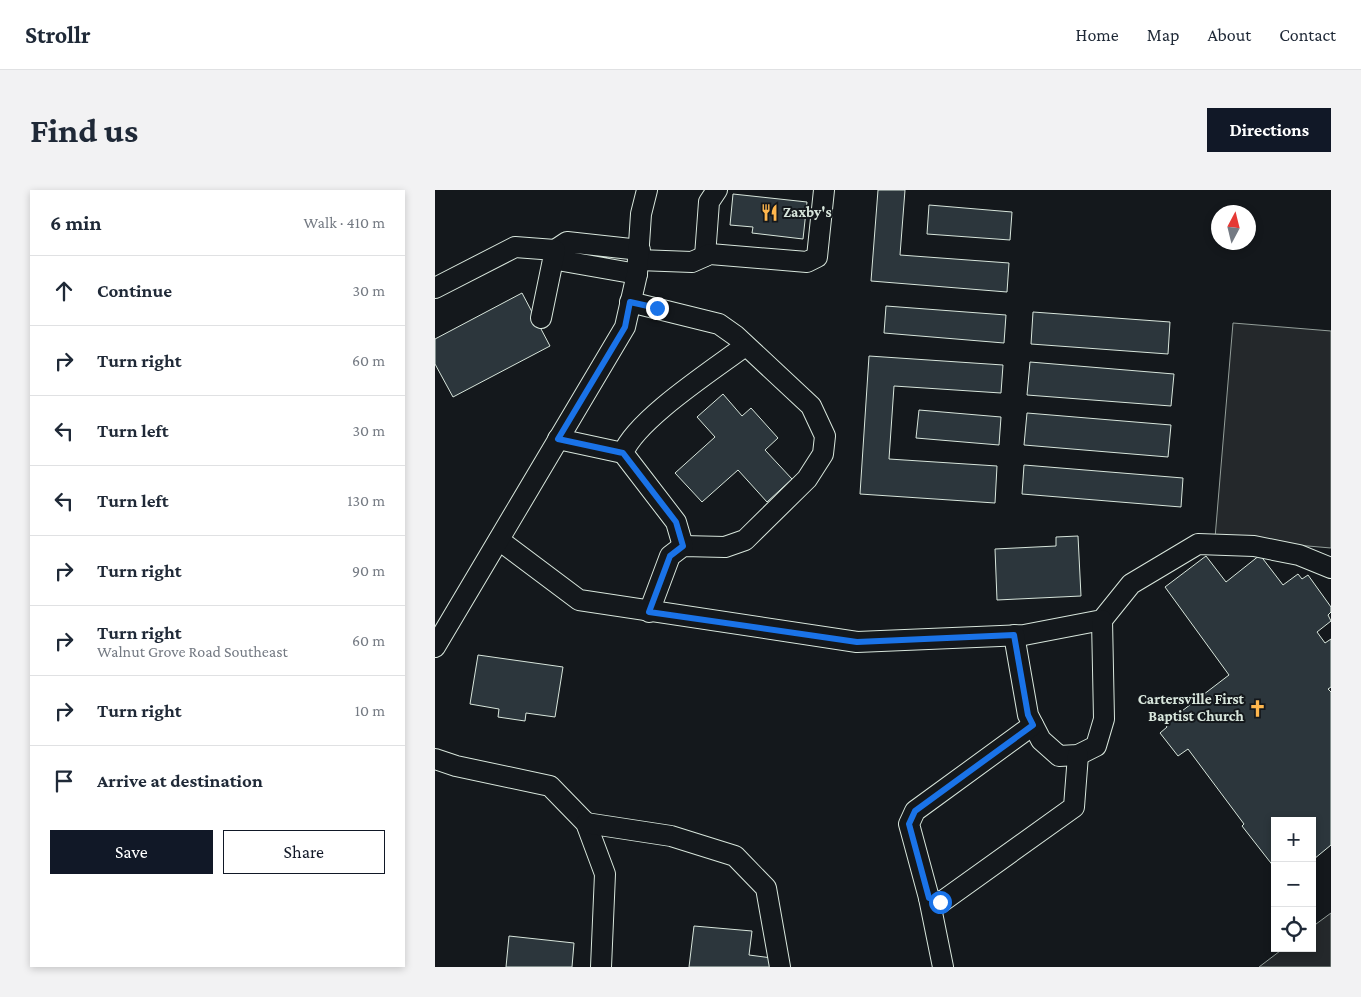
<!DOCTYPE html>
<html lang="en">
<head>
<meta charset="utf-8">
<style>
	body { margin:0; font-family:"Crimson Pro",serif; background:#f2f2f3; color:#1f2937 }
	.controls { position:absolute; right:15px; bottom:15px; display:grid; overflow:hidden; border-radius:0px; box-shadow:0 2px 8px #0003 }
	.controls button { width:45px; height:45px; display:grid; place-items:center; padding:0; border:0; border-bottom:1px solid #e0e1e3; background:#fff; color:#1f2937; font:25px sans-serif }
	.compass { position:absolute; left:776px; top:15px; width:45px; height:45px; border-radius:50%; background:#fff; box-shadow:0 2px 8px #0003; rotate:7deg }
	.stop { position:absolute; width:15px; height:15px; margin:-11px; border:4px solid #1a73e8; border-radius:50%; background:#fff }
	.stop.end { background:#1a73e8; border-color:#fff; box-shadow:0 1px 5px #0008 }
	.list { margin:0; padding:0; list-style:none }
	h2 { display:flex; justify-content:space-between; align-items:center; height:65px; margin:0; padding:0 20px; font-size:21px }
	h2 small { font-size:16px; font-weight:400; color:#747a83 }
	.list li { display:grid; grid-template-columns:32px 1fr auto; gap:15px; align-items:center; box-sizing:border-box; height:70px; padding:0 20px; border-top:1px solid #e0e1e3 }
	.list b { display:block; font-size:19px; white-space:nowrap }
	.list p { margin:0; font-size:16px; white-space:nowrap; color:#747a83 }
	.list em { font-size:16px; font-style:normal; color:#747a83 }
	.actions { display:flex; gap:10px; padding:15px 20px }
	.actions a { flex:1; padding:11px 0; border:1px solid #111827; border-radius:0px; text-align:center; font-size:18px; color:#111827 }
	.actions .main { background:#111827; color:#fff }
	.icon { flex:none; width:28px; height:28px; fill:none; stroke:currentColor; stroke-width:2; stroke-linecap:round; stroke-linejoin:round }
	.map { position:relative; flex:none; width:896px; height:777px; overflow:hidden; border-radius:0px }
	header { display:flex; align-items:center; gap:30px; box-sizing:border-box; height:70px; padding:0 25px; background:#fff; border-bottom:1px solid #e0e1e3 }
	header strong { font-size:24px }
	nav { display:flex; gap:28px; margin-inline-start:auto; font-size:18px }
	.intro { display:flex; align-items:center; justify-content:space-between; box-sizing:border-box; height:120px; padding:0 30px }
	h1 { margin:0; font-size:35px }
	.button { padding:12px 22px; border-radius:0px; background:#111827; color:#fff; font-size:18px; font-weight:700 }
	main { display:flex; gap:30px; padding:0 30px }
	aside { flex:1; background:#fff; border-radius:0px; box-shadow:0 2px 8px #0003 }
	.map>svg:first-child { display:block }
</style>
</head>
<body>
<header>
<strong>Strollr</strong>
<nav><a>Home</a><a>Map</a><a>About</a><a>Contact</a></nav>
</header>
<div class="intro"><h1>Find us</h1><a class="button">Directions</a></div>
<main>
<aside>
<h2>6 min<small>Walk · 410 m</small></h2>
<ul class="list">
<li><svg class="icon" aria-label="ahead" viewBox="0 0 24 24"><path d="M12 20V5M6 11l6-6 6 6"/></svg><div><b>Continue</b></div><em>30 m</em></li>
<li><svg class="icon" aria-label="right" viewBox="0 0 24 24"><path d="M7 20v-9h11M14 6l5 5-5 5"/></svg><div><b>Turn right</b></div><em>60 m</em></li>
<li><svg class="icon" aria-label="left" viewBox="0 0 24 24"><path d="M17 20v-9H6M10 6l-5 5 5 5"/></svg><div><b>Turn left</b></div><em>30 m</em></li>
<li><svg class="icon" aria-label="left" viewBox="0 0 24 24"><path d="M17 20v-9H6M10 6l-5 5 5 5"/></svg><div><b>Turn left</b></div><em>130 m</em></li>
<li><svg class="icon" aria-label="right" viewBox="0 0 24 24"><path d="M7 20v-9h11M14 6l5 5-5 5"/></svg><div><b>Turn right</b></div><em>90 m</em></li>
<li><svg class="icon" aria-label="right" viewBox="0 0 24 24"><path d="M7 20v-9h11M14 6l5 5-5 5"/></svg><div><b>Turn right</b><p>Walnut Grove Road Southeast</p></div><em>60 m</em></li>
<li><svg class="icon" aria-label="right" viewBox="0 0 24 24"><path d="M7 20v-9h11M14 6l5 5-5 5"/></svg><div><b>Turn right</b></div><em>10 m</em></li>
<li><svg class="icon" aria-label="arrive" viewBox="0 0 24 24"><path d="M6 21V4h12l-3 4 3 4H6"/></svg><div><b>Arrive at destination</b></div></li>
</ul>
<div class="actions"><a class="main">Save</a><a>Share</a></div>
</aside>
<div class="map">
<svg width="896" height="777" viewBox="0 0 896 777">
	<rect width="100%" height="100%" fill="#14181c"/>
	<g fill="#24282b" stroke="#939e99">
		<polygon points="798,133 896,141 896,358 780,348"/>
		<polygon points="896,723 896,777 824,777 849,758 877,758 877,737"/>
	</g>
	<g fill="#2c363c" stroke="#d8e6dc">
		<polygon points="443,0 470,0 465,65 574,73 572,102 436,91"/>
		<polygon points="298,4 372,12 368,49 317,43 318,37 295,35"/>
		<polygon points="494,15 577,22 575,50 492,44"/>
		<polygon points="87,103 115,156 18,207 0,174 0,149"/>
		<polygon points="451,116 571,125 569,153 449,143"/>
		<polygon points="598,122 735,132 733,164 596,154"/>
		<polygon points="434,166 568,175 566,203 459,196 454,269 562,276 560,313 425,304"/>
		<polygon points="595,172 739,184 736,216 592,205"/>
		<polygon points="288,204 307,226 316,218 343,248 330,260 357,289 332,312 303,280 267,312 240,283 280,247 262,227"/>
		<polygon points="484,220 566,227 564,255 481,248"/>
		<polygon points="592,223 736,235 733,267 589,255"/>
		<polygon points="589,275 748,288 746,317 587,304"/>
		<polygon points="643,346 646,406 562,410 560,359 621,356 621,347"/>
		<polygon points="825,365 848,395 863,384 867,389 873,385 896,417 896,422 893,425 896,431 882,442 890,453 896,449 896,497 893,499 896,502 896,655 879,669 877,631 840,631 839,677 807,636 809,634 753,559 743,566 725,543 732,537 730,534 794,485 730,397 771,366 791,392"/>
		<polygon points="43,465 128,477 120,527 91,523 90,531 63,527 64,519 35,514"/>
		<polygon points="259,736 317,741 314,765 337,768 336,777 254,777"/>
		<polygon points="74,746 139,753 137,777 71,777"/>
	</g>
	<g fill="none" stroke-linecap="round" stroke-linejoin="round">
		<defs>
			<g id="minor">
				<polyline points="270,66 274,12 282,0"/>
				<polyline points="203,70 257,72 275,64 372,72 382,67 389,0"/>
				<polyline points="202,84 128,71 120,60 132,52 205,60"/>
				<polyline points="0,98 80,57 120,60 106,128"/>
				<polyline points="195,112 284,134 301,146 376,216 390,246 388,264 372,289 310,350 290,357 248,356 235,366 214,422"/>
				<polyline points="123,249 188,263"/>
				<polyline points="64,350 144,410 422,452 589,445 667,430 696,394 763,354 819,356 864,365 896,378"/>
				<path d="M248,356L241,332L188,263C202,229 278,180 310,156"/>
				<polyline points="579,445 593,525 606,550 624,566 643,565 661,556 669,529 667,430"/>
				<polyline points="0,457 190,137 202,84 206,24 212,0"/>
				<polyline points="598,535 480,621 474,634 494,708 505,713 639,617 643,565"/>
				<polyline points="0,569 21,576 115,596 151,633 170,684 166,777"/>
				<polyline points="151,633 236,646 300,666 331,698 345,777"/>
				<polyline points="494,708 508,777"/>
			</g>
		</defs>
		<use href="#minor" stroke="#d8e6dc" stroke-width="22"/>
		<use href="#minor" stroke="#14181c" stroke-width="20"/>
	</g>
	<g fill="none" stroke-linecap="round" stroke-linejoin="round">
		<polyline stroke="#1a73e8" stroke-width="6" points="222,118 195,112 190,137 123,249 188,263 241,332 248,356 235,366 214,422 422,452 579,445 593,525 598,535 480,621 474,634 494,708 505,712"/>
	</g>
	<defs>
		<symbol id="restaurant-bare" viewBox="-9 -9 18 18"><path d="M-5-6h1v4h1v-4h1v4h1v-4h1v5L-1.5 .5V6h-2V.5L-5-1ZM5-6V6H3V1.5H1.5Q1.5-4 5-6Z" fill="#ffb74d" stroke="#14181c" stroke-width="2.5" paint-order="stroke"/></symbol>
		<symbol id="church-bare" viewBox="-9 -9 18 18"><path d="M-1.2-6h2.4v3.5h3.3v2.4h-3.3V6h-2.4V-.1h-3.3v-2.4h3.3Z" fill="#ffb74d" stroke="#14181c" stroke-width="2.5" paint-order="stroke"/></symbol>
	</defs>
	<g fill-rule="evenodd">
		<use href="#restaurant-bare" x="322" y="10" width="25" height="25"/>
		<use href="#church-bare" x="810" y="506" width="25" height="25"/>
	</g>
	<g text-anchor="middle" stroke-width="4" stroke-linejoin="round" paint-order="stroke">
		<g font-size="15" font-weight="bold" fill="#d8e6dc" stroke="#14181c" text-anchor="start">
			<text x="348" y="27">Zaxby's</text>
			<text x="809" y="514" text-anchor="end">Cartersville First<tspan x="809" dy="17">Baptist Church</tspan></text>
		</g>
	</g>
</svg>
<div class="controls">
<button>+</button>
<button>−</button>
<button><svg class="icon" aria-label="locate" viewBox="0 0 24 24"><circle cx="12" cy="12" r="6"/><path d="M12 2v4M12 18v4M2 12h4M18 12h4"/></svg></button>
</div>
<svg class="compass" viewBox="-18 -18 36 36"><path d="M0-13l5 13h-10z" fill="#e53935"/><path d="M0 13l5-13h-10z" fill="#747a83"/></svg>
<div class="stop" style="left:505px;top:712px"></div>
<div class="stop end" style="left:222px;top:118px"></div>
</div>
</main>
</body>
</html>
